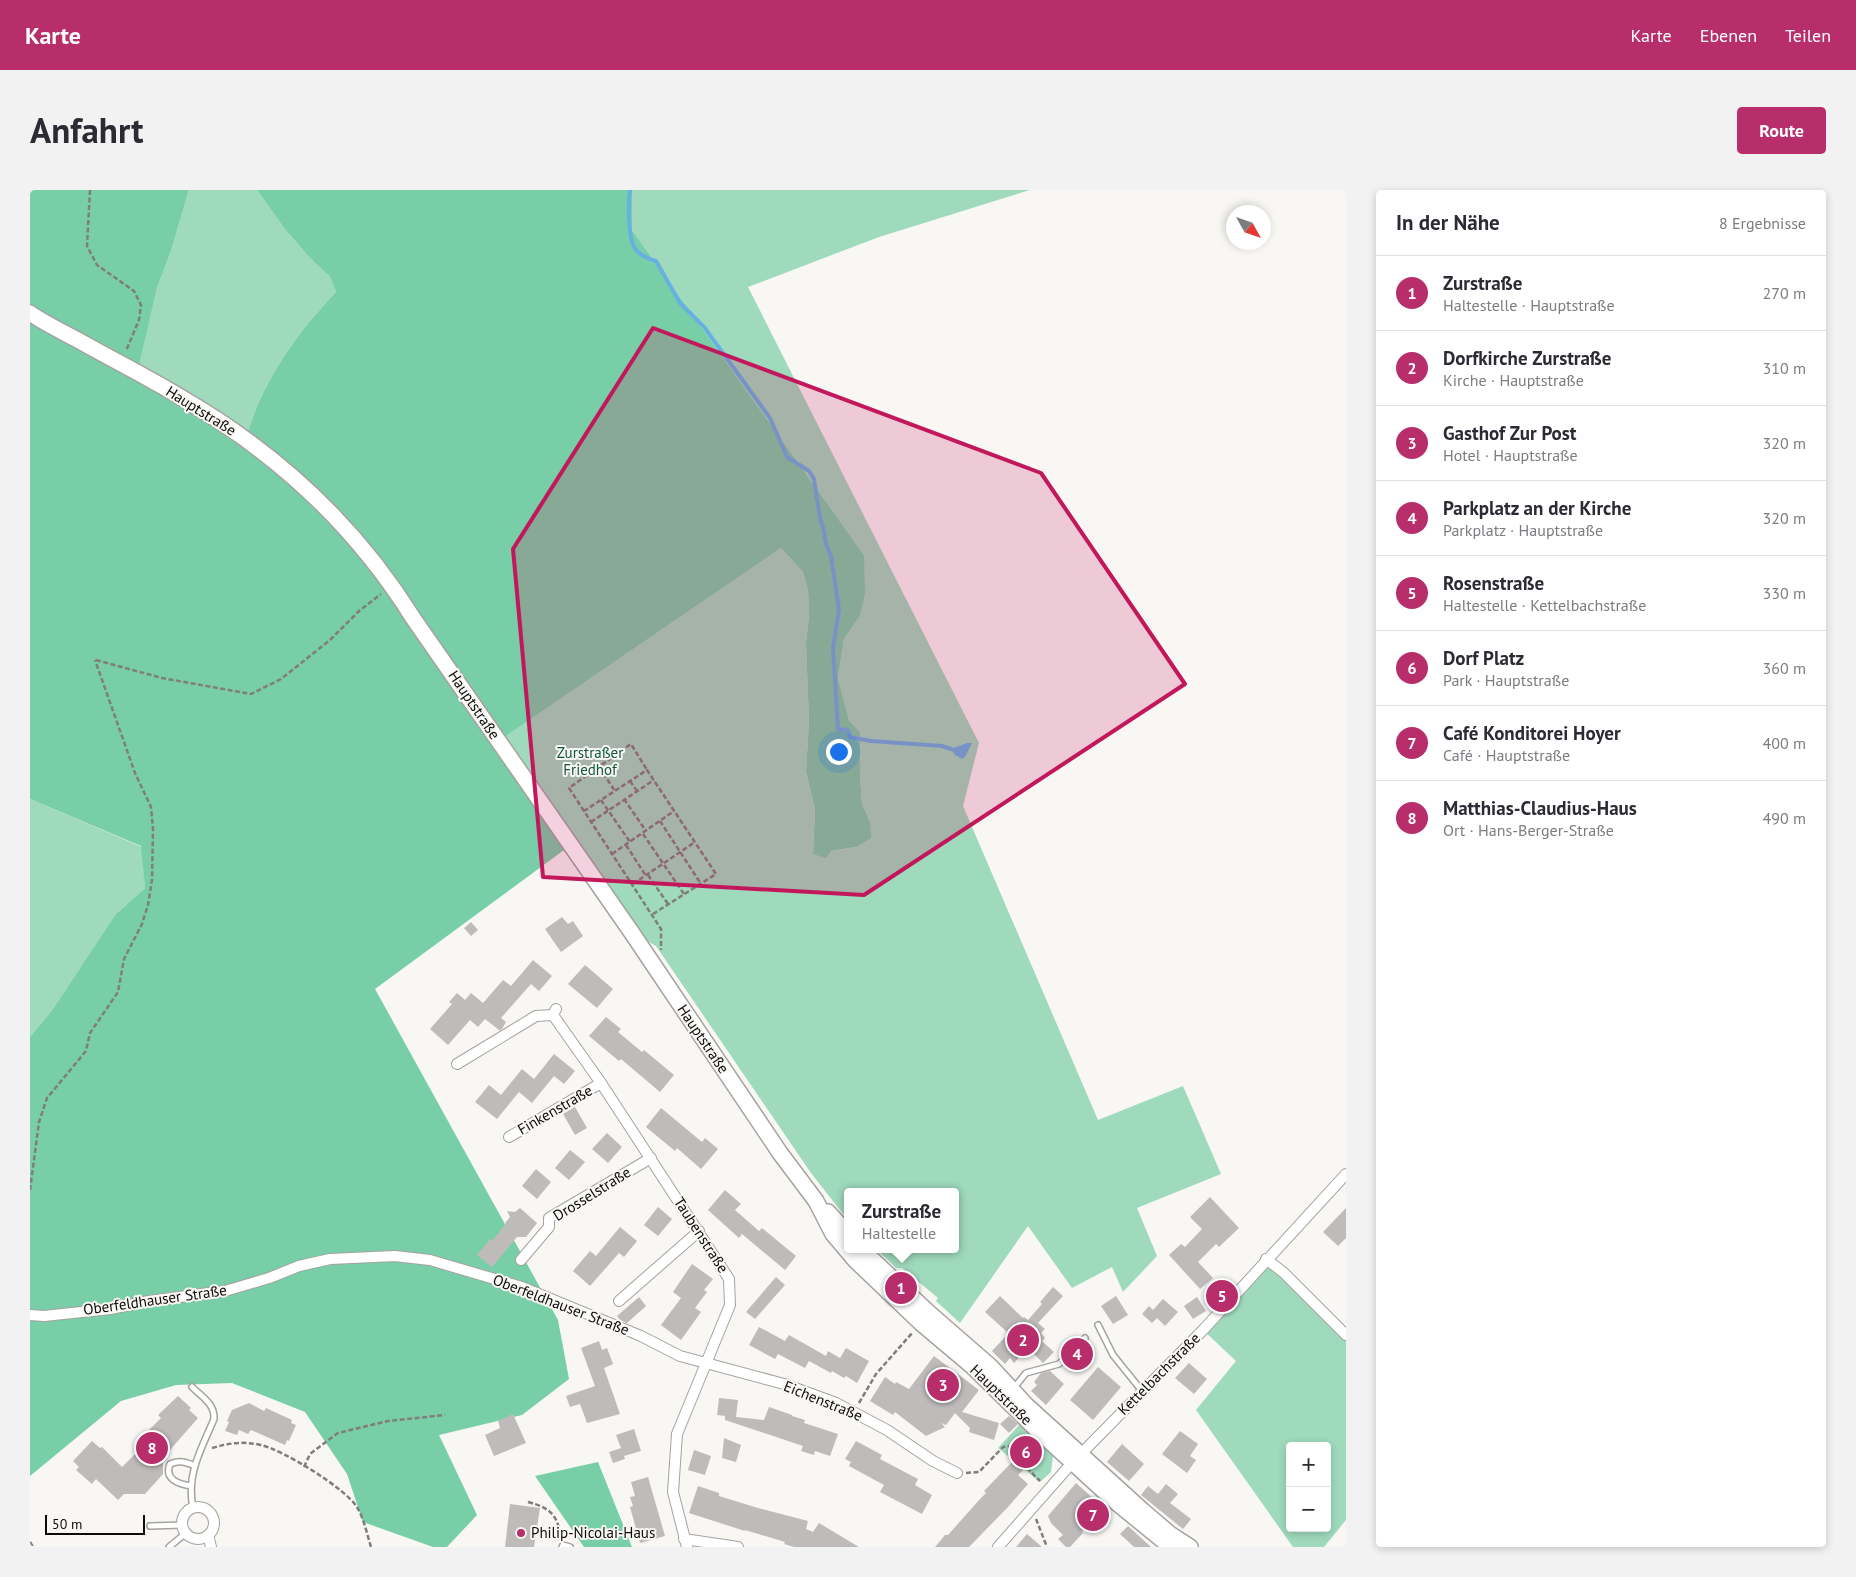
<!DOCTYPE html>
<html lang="de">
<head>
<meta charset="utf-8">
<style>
	body { margin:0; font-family:"PT Sans",sans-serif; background:#f2f2f3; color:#2b2b33 }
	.controls { position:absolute; right:15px; bottom:15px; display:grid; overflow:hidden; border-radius:5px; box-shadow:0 2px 8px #0003 }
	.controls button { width:45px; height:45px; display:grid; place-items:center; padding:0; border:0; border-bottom:1px solid #e1e1e2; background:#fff; color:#2b2b33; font:25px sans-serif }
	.compass { position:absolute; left:1196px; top:15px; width:45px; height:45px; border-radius:50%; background:#fff; box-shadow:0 2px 8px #0003; rotate:130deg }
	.scale { position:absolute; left:15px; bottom:12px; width:100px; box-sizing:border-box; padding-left:5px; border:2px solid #0c0b0a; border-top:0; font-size:14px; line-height:18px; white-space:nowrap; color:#0c0b0a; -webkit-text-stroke:4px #f8f7f4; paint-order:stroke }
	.you { position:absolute; left:808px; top:561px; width:18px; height:18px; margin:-12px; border:4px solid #fff; border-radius:50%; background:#1a73e8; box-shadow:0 0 0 8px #1a73e833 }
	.badge { display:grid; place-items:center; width:32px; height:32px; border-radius:50%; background:#b82e6b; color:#fff; font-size:16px; font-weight:700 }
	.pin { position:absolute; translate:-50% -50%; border:2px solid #fff; box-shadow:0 1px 5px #0006 }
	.popup { position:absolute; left:814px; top:998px; width:115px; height:65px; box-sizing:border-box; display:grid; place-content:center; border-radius:5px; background:#fff; filter:drop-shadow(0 1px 4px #0005); font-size:16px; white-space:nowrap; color:#7c7c81 }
	.popup b { font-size:19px; color:#2b2b33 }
	.popup::after { content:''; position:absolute; left:50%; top:100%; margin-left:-10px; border:10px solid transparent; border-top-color:#fff }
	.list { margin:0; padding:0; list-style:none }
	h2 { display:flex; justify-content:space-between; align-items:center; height:65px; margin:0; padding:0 20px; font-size:21px }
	h2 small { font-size:16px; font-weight:400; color:#7c7c81 }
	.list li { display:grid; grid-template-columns:32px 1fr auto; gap:15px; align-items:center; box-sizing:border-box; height:75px; padding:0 20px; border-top:1px solid #e1e1e2 }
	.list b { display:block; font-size:19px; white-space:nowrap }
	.list p { margin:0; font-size:16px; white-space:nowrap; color:#7c7c81 }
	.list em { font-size:16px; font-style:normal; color:#7c7c81 }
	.map { position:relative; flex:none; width:1316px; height:1357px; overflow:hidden; border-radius:5px }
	header { display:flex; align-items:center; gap:30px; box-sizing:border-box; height:70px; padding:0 25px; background:#b82e6b; color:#fff }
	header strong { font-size:24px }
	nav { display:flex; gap:28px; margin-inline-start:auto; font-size:18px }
	.intro { display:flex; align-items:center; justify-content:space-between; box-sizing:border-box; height:120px; padding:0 30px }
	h1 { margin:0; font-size:35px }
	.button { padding:12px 22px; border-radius:5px; background:#b82e6b; color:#fff; font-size:18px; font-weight:700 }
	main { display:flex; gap:30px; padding:0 30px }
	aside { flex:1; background:#fff; border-radius:5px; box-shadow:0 2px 8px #0003 }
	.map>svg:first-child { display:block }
</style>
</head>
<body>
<header>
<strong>Karte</strong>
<nav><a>Karte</a><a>Ebenen</a><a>Teilen</a></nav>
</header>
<div class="intro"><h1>Anfahrt</h1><a class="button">Route</a></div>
<main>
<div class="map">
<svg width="1316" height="1357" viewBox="0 0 1316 1357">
	<rect width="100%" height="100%" fill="#f8f7f4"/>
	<g fill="#9fdabd" fill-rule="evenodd">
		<path d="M159,0H227L254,38L279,67L300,87L306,102C266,144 231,193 216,249L106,183L127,98L141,61Z"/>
		<polygon points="602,0 1000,0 849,47 718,97 949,553 933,616 1068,930 1153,896 1191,984 1107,1018 1127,1066 1093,1102 1082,1077 1042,1098 998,1036 930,1133 906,1111 908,1108 872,1078 866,1078 846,1059 925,1059 925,1002 817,1002 817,1029 781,983 626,756 602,743 534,660 469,551 751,358 773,382 778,400 779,425 776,454 779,531 776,582 785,619 783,664 826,657 840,632 832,613 830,587 830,542 819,530 808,488 814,449 830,426 834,365 602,40"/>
		<polygon points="0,609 112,657 115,698 85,725 23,819 0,847"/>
		<path d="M1236,1069L1316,1146V1330L1294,1357H1263L1166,1220L1206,1171L1173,1140ZM1260,1256H1297V1338H1260Z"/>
		<polygon points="990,1234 1015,1256 1023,1266 1021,1282 1010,1292 968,1258"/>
	</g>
	<g fill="#78cea6">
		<path d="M0,0H159L141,61L127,98L107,183L216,249C231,193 266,144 306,102L300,87L279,67L254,38L227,0H602V40L834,365L835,403L830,426L814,449L808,488L819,530L830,542V587L832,613L840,632L841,648L826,657L801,661L796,668L783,664L785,619L776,582L779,531L776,454L779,425L778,400L773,382L751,358L469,551L534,660L345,799L528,1130L539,1189L492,1225L409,1245L447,1325L417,1357H403L333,1332L317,1284L275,1222L202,1193L146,1195L91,1211L0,1286V847L23,819L85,725L115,698L111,656L0,609Z"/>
		<polygon points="568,1272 602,1357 554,1357 505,1286"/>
	</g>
	<polygon fill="#67b1e2" points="937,553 942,553 935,567 932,569 925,565 921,559"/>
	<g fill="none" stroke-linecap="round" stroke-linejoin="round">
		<path stroke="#67b1e2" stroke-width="4" d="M600,0C598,13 598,48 605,59C610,65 618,69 626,71L650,113L674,137L740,228L757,267L779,281L784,289L790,328L793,337L796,354L801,366L809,420L803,458L808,539L818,540L820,547L841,551L912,556L921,559"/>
	</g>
	<g fill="#bfbbba">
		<polygon points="532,727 538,734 543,731 553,746 531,762 515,739"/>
		<polygon points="441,732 448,740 441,746 434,738"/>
		<polygon points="503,770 522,786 509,801 501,794 471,828 476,832 471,840 469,840 455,829 448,837 440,830 418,855 400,839 422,814 419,812 427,803 435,810 441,803 453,813 473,790 481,796"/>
		<polygon points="555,775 583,799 567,818 538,794"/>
		<polygon points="576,827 591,839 588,842 612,862 614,860 644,885 630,902 591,869 589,871 559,846"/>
		<polygon points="524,864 545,881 534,894 524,886 502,913 489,902 467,929 445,912 459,895 471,905 492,879 504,889"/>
		<polygon points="545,917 557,938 545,945 533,924"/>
		<polygon points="631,918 672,952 675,948 688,959 671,979 647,958 645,961 616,937"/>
		<polygon points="577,943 592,957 578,973 562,959"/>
		<polygon points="540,960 555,972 539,990 525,978"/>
		<polygon points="506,979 521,992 507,1009 492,996"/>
		<polygon points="695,1000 711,1014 705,1020 729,1041 732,1038 766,1066 755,1080 712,1044 709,1048 678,1020"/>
		<polygon points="1180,1007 1209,1038 1189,1057 1186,1054 1168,1072 1183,1088 1170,1099 1139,1065 1151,1054 1155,1057 1172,1039 1160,1027"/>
		<polygon points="628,1017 642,1029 628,1046 614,1035"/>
		<polygon points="490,1018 507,1033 496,1047 487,1047 462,1077 447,1065 460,1049 462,1051 476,1034 475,1033 480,1027 477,1021 485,1022"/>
		<polygon points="1316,1018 1316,1048 1308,1056 1293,1042"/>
		<polygon points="590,1037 607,1051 594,1067 589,1063 560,1096 543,1081 560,1061 566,1066"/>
		<polygon points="662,1074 683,1089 674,1100 677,1102 665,1118 671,1122 651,1150 631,1135 651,1108 643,1102"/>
		<polygon points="746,1087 755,1095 725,1129 716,1122"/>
		<polygon points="1023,1097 1033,1106 1008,1133 1015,1139 1011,1143 1015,1148 1012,1151 1024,1162 1013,1173 998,1158 984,1173 980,1168 975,1174 962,1161 977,1145 976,1143 977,1142 955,1122 970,1106 993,1128 994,1127 998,1130 1012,1114 1010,1112"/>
		<polygon points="1086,1106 1098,1125 1083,1134 1071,1116"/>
		<polygon points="609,1107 616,1116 597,1133 590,1130 587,1126"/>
		<polygon points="1167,1107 1176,1121 1163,1129 1154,1116"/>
		<polygon points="1133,1109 1148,1122 1135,1136 1127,1128 1122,1133 1112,1124 1119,1116 1123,1120"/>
		<polygon points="729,1137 755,1151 759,1145 796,1166 798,1161 810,1168 816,1158 839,1171 827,1193 816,1186 814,1188 802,1181 801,1183 779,1171 775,1178 748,1164 745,1169 719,1155"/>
		<polygon points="569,1151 572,1160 577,1158 583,1174 574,1178 590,1224 557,1233 550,1214 540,1217 536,1206 565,1196 551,1158"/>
		<polygon points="904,1166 949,1200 932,1222 969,1233 964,1250 939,1242 940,1238 925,1223 916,1235 911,1233 915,1237 896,1246 865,1222 863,1225 840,1211 855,1187 865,1194 866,1192 879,1199"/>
		<polygon points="1159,1173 1177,1189 1164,1204 1145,1188"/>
		<polygon points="1068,1177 1091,1197 1063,1230 1040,1210"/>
		<polygon points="1020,1181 1034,1194 1016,1215 1001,1201 1007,1195 1004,1192 1011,1183"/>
		<polygon points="148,1206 161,1218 159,1220 168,1228 133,1268 133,1284 115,1304 94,1304 88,1310 66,1289 62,1294 46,1280 49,1277 43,1271 62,1251 70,1258 72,1257 92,1277 106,1263 106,1253 131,1228 128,1225"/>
		<polygon points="689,1208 708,1210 706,1227 734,1230 739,1217 762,1225 762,1226 775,1230 774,1233 808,1244 800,1266 785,1261 784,1265 771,1261 773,1256 695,1230 695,1226 687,1225"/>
		<polygon points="219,1213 234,1221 236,1218 262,1230 261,1233 266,1235 259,1251 257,1250 255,1255 221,1240 218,1244 209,1240 207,1245 195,1241 199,1232 197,1231 202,1220"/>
		<polygon points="483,1224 496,1253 464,1266 455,1245 470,1238 468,1231"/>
		<polygon points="979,1226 988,1234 979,1243 970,1234"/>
		<polygon points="604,1239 611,1261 594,1266 595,1269 583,1273 579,1262 591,1258 586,1245"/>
		<polygon points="1150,1241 1168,1254 1160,1266 1166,1270 1157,1283 1132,1264"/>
		<polygon points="694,1248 711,1255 706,1272 692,1268"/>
		<polygon points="826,1251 852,1265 850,1269 888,1289 885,1295 902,1305 892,1324 850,1302 854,1295 819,1276 821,1272 815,1269"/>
		<polygon points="1092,1254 1114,1274 1099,1291 1077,1272"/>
		<polygon points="664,1260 681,1266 675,1285 658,1280"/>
		<polygon points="983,1271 993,1280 988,1285 998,1294 978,1317 939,1357 905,1357 915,1345 918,1345 950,1309 956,1303 954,1301"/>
		<polygon points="618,1287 635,1346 610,1353 600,1317 603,1316 600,1307 605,1306 601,1292"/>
		<polygon points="1046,1293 1072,1316 1055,1333 1058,1335 1052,1341 1053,1343 1040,1357 1036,1357 1028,1349 1033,1345 1021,1333 1018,1326"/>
		<polygon points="1136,1294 1148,1304 1140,1313 1161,1329 1153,1339 1111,1305 1118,1296 1128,1304"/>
		<polygon points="668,1296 689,1303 689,1306 728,1318 778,1331 776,1339 783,1342 789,1333 829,1357 764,1357 754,1354 755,1352 715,1340 715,1341 659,1323"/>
		<polygon points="480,1314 510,1318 504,1357 475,1357"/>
		<polygon points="1098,1336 1121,1357 1104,1357 1090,1344"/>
		<polygon points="997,1344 1012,1357 986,1357"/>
	</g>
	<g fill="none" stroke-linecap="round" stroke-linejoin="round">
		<defs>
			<g id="lane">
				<polyline points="1068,1135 1083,1165 1112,1201"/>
				<path d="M162,1197C172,1207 185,1214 184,1229C171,1260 156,1284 163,1318"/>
				<polyline points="983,1199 996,1183 1029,1174 1055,1148"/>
				<path d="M161,1296C148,1294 134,1289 140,1274C150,1270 156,1272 165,1276"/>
				<polyline points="120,1336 152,1335"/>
				<polyline points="139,1357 156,1343"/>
				<polyline points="532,1357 533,1355 540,1357"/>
			</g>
			<g id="street">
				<polyline points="526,819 523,825 571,893 699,1089 700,1115 647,1244 643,1302 657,1357"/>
				<polyline points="427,874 506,826 523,825"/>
				<polyline points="479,947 571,893"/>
				<polyline points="1236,1069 1253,1082 1316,1145"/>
				<polyline points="491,1070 519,1037 519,1028 621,968"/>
				<polyline points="589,1111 669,1041"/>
				<polyline points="0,1125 14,1126 80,1119 119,1111 195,1101 239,1088 269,1076 300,1069 365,1066 400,1070 492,1097 611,1146 650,1166 754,1194 806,1213 857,1240 903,1271 927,1283"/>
				<circle cx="168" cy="1333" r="16"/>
				<polyline points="178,1345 181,1357"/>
				<polyline points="654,1349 708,1357"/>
				<polyline points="968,1357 1041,1274 1173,1140 1316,984"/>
			</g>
			<g id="secondary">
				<path d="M0,123C14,133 31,141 46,149C81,169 118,187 152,208C247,263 325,335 383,428L602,743L750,963L786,1011L803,1044L825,1070L891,1133L942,1176L1003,1236L1087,1313L1141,1357"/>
				<polyline points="798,1022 817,1043"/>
				<polyline points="831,1059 899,1123 961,1177 996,1215 1113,1321 1140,1344 1160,1357"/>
			</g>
		</defs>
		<use href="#lane" stroke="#a4a3a0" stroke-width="8"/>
		<use href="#street" stroke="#a4a3a0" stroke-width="12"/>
		<use href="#secondary" stroke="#a4a3a0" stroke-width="18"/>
		<g stroke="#7f7e7c" stroke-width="2.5" stroke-dasharray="5 2.5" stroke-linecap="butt">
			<polyline points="60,0 57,56 67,75 104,101 111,115 109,130 96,161"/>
			<polyline points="66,470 132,488 221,504 251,489 300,450 329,421 351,404"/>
			<polyline points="569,577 585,601"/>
			<polyline points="600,591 607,601"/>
			<polyline points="594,609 616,641"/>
			<polyline points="571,610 600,652"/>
			<polyline points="554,621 539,598 601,554 617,580"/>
			<polyline points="630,631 671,694"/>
			<polyline points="561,632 624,590"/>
			<polyline points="613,644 654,704"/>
			<polyline points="596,655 616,686"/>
			<polyline points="582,664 644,621"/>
			<polyline points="618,685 638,714"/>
			<polyline points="603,694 665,652"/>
			<polyline points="623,724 686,684 617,580 554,621 631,739 631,760"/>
			<polyline points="0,1000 9,932 17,908 56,861 60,843 88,802 94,769 112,734 118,715 122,690 123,638 121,617 105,583 65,470"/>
			<polyline points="829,1213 846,1184 883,1142"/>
			<path d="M992,1249L995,1251C996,1274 992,1274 1010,1291"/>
			<polyline points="982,1256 987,1260 994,1259"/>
			<path d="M182,1258C199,1253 213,1251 231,1255C253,1260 315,1298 327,1317C334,1329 337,1344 341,1357"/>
			<polyline points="994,1268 1011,1262"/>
			<polyline points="274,1277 280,1264 308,1243 358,1231 415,1225"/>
			<polyline points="936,1283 949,1282 973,1257 982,1256 994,1246"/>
			<path d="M498,1312C520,1318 527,1324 531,1347"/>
			<polyline points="1006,1329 1017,1357"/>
			<polyline points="0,1352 3,1357"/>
		</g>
		<use href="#lane" stroke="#fff" stroke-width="5"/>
		<use href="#street" stroke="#fff" stroke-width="10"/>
		<use href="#secondary" stroke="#fff" stroke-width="15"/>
	</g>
	<path fill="#c2185b" fill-opacity="0.2" stroke="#c2185b" stroke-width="4" stroke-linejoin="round" d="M623,138L1011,283L1155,494L834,705L513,687L483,359Z"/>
	<circle fill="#b82e6b" stroke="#f8f7f4" stroke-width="2" cx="491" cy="1343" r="5"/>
	<g text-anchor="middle" stroke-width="4" stroke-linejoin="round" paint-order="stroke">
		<g font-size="15" fill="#0c0b0a" stroke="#f8f7f4">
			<text transform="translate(171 221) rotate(32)" y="5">Hauptstraße</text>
			<text transform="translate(444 515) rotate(56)" y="5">Hauptstraße</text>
			<text transform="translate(673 849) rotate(56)" y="5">Hauptstraße</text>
			<text transform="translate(525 920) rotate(-30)" y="5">Finkenstraße</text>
			<text transform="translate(562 1004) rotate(-32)" y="5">Drosselstraße</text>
			<text transform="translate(671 1045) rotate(57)" y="5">Taubenstraße</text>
			<text transform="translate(125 1110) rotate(-8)" y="5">Oberfeldhauser Straße</text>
			<text transform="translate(531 1115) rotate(21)" y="5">Oberfeldhauser Straße</text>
			<text transform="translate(1129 1184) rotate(-45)" y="5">Kettelbachstraße</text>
			<text transform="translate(971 1205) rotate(44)" y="5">Hauptstraße</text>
			<text transform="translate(793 1211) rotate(22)" y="5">Eichenstraße</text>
		</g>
		<g font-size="15" fill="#11563c" stroke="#f8f7f4">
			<text x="560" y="568">Zurstraßer<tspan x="560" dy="17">Friedhof</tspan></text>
		</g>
		<g font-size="15" fill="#0c0b0a" stroke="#f8f7f4" text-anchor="start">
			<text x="501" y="1348">Philip-Nicolai-Haus</text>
		</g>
	</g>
</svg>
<div class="controls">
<button>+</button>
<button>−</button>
</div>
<svg class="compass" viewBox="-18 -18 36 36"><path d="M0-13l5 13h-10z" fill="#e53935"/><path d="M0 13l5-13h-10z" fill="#7c7c81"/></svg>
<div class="scale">50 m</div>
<div class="you"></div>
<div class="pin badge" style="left:871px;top:1098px">1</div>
<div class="popup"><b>Zurstraße</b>Haltestelle</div>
<div class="pin badge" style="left:993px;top:1150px">2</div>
<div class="pin badge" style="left:913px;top:1195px">3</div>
<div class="pin badge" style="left:1047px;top:1164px">4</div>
<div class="pin badge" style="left:1192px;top:1106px">5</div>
<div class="pin badge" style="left:996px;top:1262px">6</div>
<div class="pin badge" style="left:1063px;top:1325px">7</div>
<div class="pin badge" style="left:122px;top:1258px">8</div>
</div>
<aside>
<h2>In der Nähe<small>8 Ergebnisse</small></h2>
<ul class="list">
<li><span class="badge">1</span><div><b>Zurstraße</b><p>Haltestelle · Hauptstraße</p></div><em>270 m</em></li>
<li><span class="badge">2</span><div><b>Dorfkirche Zurstraße</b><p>Kirche · Hauptstraße</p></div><em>310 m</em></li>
<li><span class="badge">3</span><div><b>Gasthof Zur Post</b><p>Hotel · Hauptstraße</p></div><em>320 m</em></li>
<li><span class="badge">4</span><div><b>Parkplatz an der Kirche</b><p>Parkplatz · Hauptstraße</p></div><em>320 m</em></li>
<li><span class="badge">5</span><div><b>Rosenstraße</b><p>Haltestelle · Kettelbachstraße</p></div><em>330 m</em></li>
<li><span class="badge">6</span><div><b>Dorf Platz</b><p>Park · Hauptstraße</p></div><em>360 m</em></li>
<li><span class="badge">7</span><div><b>Café Konditorei Hoyer</b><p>Café · Hauptstraße</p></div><em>400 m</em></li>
<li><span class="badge">8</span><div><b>Matthias-Claudius-Haus</b><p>Ort · Hans-Berger-Straße</p></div><em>490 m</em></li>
</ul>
</aside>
</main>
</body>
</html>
